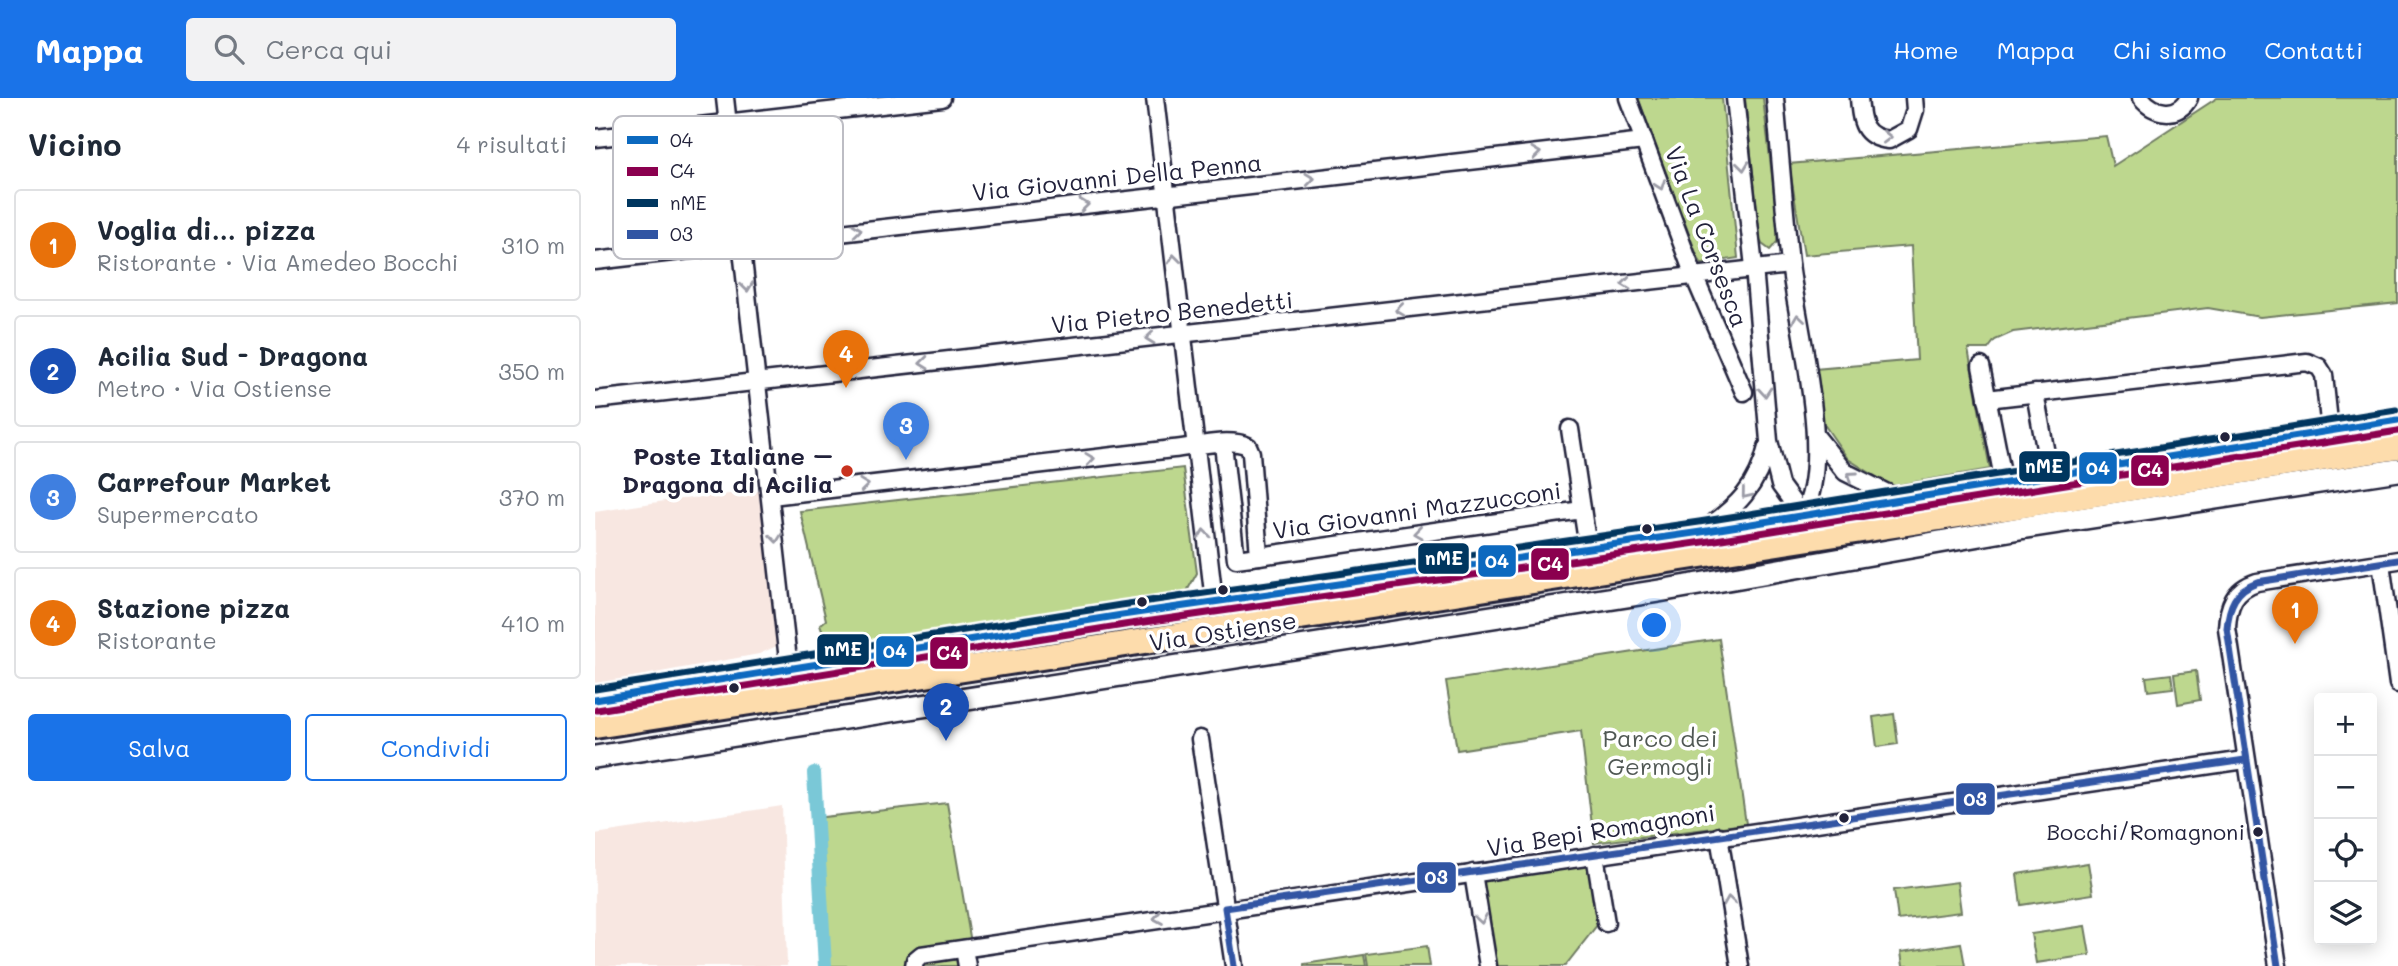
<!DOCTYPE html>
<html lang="it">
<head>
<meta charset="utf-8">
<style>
	body { margin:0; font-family:Mali,sans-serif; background:#f2f2f3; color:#1f2937 }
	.controls { position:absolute; right:21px; bottom:21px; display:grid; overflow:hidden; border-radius:7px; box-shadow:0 4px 18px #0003 }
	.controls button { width:63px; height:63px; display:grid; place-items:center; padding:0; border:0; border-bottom:2px solid #e0e1e3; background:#fff; color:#1f2937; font:35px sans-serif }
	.you { position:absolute; left:1060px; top:528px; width:24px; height:24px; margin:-18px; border:5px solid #fff; border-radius:50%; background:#1a73e8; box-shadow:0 0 0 10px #1a73e833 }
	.badge { display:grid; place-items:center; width:46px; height:46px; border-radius:50%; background:#1a73e8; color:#fff; font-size:23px; font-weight:700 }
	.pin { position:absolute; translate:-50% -58px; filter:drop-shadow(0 2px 4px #0008) }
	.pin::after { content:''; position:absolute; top:37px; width:24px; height:21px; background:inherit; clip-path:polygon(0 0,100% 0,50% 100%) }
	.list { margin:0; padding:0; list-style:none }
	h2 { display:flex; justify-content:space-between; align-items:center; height:91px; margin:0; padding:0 28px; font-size:30px }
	h2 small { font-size:23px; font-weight:400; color:#747a83 }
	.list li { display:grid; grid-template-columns:46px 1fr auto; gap:21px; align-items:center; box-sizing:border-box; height:112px; margin:0 14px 14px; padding:0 14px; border:2px solid #e0e1e3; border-radius:7px }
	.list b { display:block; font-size:26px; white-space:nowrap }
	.list p { margin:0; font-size:23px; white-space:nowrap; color:#747a83 }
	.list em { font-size:23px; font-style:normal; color:#747a83 }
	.actions { display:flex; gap:14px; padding:21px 28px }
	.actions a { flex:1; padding:16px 0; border:2px solid #1a73e8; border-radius:7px; text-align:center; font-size:24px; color:#1a73e8 }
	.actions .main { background:#1a73e8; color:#fff }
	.icon { flex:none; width:38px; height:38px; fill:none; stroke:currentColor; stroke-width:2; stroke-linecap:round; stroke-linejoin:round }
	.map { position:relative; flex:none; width:1803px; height:868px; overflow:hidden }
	header { display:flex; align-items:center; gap:42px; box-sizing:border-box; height:98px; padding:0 35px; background:#1a73e8; color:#fff }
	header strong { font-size:33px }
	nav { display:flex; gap:38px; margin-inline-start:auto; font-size:24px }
	.search { width:490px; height:63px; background:#f2f2f3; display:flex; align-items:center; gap:18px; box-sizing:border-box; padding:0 24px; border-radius:7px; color:#747a83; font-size:26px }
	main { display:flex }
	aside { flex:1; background:#fff }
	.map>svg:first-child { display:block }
</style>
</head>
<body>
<header>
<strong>Mappa</strong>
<div class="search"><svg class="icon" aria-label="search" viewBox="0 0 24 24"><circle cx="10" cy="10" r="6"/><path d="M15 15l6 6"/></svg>Cerca qui</div>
<nav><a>Home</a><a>Mappa</a><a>Chi siamo</a><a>Contatti</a></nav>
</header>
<main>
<aside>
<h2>Vicino<small>4 risultati</small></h2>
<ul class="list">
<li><span class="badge" style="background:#e8710a">1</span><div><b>Voglia di… pizza</b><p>Ristorante · Via Amedeo Bocchi</p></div><em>310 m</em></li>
<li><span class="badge" style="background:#1a4fb4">2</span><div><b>Acilia Sud - Dragona</b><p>Metro · Via Ostiense</p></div><em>350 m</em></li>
<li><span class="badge" style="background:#3f7fe0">3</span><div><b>Carrefour Market</b><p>Supermercato</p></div><em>370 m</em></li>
<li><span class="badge" style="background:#e8710a">4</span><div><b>Stazione pizza</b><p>Ristorante</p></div><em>410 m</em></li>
</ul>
<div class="actions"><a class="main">Salva</a><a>Condividi</a></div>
</aside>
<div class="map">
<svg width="1803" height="868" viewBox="0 0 1803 868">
	<rect width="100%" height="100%" fill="#fff"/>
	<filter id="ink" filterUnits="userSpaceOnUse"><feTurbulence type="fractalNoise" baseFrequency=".0143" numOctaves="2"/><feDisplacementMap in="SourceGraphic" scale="14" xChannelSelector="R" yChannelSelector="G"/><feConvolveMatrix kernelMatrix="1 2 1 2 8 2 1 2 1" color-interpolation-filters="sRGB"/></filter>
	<g filter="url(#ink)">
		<g fill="#f8e7e1">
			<polygon points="164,393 184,547 164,556 0,586 0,414 76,402"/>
			<polygon points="187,708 192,868 0,868 0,736"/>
		</g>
		<g fill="#bdd78e" stroke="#707c64" stroke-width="2">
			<polygon points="1043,0 1127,0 1143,160 1107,166 1103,160"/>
			<polygon points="1150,0 1168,0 1183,130 1182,144 1175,152 1167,146 1165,141"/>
			<polygon points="1622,0 1803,0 1803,205 1665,219 1613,210 1418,234 1400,242 1393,251 1373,251 1395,371 1296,388 1253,361 1226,322 1220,271 1322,262 1316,148 1209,157 1194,66 1511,38 1518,68"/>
			<polygon points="588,370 602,475 592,493 235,555 225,527 231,522 205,413"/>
			<polygon points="1124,541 1151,726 999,745 986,633 862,652 851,583"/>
			<polygon points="1601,573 1605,602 1583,606 1579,576"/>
			<polygon points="1576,576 1578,590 1553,593 1551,579"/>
			<polygon points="1299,616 1303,646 1282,649 1278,619"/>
			<polygon points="352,705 380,868 225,868 220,720"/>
			<polygon points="1493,765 1498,796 1426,807 1422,776"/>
			<polygon points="993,766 1006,822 970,868 899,868 885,780"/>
			<polygon points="1362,784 1366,814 1303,822 1299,792"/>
			<polygon points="1490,828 1495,857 1441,865 1436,836"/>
			<polygon points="1366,845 1370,868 1308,868 1306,854"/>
			<polygon points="832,848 835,868 773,868 771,856"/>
			<polygon points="769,857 771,868 709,868 709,866"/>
		</g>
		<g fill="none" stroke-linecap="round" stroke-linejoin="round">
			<polyline stroke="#7ac8d7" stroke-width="14" points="219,675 230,868"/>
			<defs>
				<g id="street">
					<polyline points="130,0 194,571"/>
					<polyline points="560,0 619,503"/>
					<polyline points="1033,0 1099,178 1149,294"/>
					<path d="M1140,0L1159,169L1174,343L1185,387L1207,417C1240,363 1202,228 1195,165C1189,110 1185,55 1180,0"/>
					<path d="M1264,0C1266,23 1267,39 1294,42L1314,31L1320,12L1319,0"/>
					<path d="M1546,0C1559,16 1583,21 1594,0"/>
					<polyline points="0,40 347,0"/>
					<polyline points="0,163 1049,43"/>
					<polyline points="1386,268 1409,385"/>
					<polyline points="1440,295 1455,378"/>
					<polyline points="1392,301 1712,264 1724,269 1729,277 1735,333"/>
					<polyline points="0,302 1195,167"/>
					<polyline points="975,331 993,450"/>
					<polyline points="1221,338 1250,374 1306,402"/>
					<path d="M176,398L578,351C599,349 633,339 653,348L656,355L664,458L641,461L628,346"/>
					<path d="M1110,431C1142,409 1163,388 1172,349"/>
					<polyline points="664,458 987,412"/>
					<polyline points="1786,465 1803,586"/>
					<polyline points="605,641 639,868"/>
					<polyline points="1124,738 1145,868"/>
					<polyline points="1000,757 1011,825"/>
					<polyline points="878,775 893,868"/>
					<polyline points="369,851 372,868"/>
					<polyline points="319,868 320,862 326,857 1650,662"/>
					<path d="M1683,868L1632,530C1633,508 1639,491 1662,484L1803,462"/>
				</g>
				<g id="secondary">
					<polyline points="0,602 527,517 1106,434 1803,322"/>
					<polyline points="0,659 1064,493 1425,430 1803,372"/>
				</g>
				<polyline id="primary" points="0,628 1803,349"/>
			</defs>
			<use href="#street" stroke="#22223b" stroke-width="21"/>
			<use href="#secondary" stroke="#22223b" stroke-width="26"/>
			<use href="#primary" stroke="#22223b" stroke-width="30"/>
			<use href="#street" stroke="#fff" stroke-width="16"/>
			<use href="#secondary" stroke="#fff" stroke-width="21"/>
			<use href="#primary" stroke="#fddcac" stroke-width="24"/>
			<defs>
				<polyline id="bus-1" points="0,602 527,517 1106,434 1803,322"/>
				<polyline id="bus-2" points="2,612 529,527 1108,444 1803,333"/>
				<polyline id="bus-3" points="0,591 526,507 1104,424 1801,312"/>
				<g id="bus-4">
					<polyline points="639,868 630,810 1650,662"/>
					<path d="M1683,868L1632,530C1634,508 1640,492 1662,484L1803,462"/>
				</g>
			</defs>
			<use href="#bus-1" stroke="#fff" stroke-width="12"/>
			<use href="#bus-2" stroke="#fff" stroke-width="12"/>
			<use href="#bus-3" stroke="#fff" stroke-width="12"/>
			<use href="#bus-4" stroke="#fff" stroke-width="12"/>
			<use href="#bus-1" stroke="#0c69bf" stroke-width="7"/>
			<use href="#bus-2" stroke="#8b004f" stroke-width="7"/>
			<use href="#bus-3" stroke="#00365f" stroke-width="7"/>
			<use href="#bus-4" stroke="#3155a3" stroke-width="7"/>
		</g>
		<defs><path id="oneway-chevron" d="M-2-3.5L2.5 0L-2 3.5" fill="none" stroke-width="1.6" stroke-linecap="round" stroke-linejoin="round" transform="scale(1.75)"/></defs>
		<g stroke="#9c9ca7">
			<use href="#oneway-chevron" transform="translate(1292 39) rotate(1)"/>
			<use href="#oneway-chevron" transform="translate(941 55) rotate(-7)"/>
			<use href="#oneway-chevron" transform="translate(1148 68) rotate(83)"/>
			<use href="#oneway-chevron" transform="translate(715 81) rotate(-7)"/>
			<use href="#oneway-chevron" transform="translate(1065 87) rotate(70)"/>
			<use href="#oneway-chevron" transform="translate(489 107) rotate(-6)"/>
			<use href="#oneway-chevron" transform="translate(262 132) rotate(-6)"/>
			<use href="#oneway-chevron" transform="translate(579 161) rotate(-97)"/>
			<use href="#oneway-chevron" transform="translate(1031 186) rotate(173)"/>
			<use href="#oneway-chevron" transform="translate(152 189) rotate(83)"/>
			<use href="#oneway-chevron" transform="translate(805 212) rotate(173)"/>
			<use href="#oneway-chevron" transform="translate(1203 221) rotate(-98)"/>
			<use href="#oneway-chevron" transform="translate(555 240) rotate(174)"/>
			<use href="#oneway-chevron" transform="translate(329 265) rotate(174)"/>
			<use href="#oneway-chevron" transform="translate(1170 294) rotate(85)"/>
			<use href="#oneway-chevron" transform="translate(495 361) rotate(-7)"/>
			<use href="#oneway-chevron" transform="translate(1256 378) rotate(-145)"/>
			<use href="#oneway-chevron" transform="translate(269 387) rotate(-7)"/>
			<use href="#oneway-chevron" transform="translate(1151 396) rotate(129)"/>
			<use href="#oneway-chevron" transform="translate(823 435) rotate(172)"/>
			<use href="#oneway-chevron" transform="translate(609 436) rotate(-97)"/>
			<use href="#oneway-chevron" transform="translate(181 440) rotate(84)"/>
			<use href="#oneway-chevron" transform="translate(1134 803) rotate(-99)"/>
			<use href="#oneway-chevron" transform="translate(563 820) rotate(171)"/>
			<use href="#oneway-chevron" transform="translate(886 821) rotate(81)"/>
		</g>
	</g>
	<g fill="#22223b" stroke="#fff" stroke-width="2.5">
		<circle cx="1630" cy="339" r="6"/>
		<circle cx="1052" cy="431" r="6"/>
		<circle cx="628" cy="492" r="6"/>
		<circle cx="547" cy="504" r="6"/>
		<circle cx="139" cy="590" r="6"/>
		<circle cx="1249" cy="720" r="6"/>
		<circle cx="1663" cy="734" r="6"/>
	</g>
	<circle fill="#c8321e" stroke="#fff" stroke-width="2.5" cx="252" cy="373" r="7"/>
	<g text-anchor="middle" stroke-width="7" stroke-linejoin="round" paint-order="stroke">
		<g font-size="22" fill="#22223b" stroke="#fff" text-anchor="end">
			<text x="1650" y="742">Bocchi/Romagnoni</text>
		</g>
		<g font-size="24" fill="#22223b" stroke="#fff">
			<text transform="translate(522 80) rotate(-6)" y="8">Via Giovanni Della Penna</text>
			<text transform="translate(1111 139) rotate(69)" y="8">Via La Corsesca</text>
			<text transform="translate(577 215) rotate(-6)" y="8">Via Pietro Benedetti</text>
			<text transform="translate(822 413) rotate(-8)" y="8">Via Giovanni Mazzucconi</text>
			<text transform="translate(628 534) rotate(-9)" y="8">Via Ostiense</text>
			<text transform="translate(1006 733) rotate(-9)" y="8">Via Bepi Romagnoni</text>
		</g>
		<g font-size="24" font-weight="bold" fill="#22223b" stroke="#fff" text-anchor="end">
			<text x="238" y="367">Poste Italiane –<tspan x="238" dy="28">Dragona di Acilia</tspan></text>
		</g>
		<g font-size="24" fill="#505854" stroke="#fff">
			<text x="1065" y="649">Parco dei<tspan x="1065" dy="28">Germogli</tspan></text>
		</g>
	</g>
	<rect x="18" y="18" width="230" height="143" rx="10" fill="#fff" stroke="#bdbdc4" stroke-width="2"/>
	<rect x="32" y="38" width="31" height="8" fill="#0c69bf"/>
	<rect x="32" y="69" width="31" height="9" fill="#8b004f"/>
	<rect x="32" y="101" width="31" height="8" fill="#00365f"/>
	<rect x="32" y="132" width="31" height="9" fill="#3155a3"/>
	<g font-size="19" fill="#22223b">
		<text x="75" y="49">04</text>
		<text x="75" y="80">C4</text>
		<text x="75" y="112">nME</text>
		<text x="75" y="143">03</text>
	</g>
	<g stroke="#fff" stroke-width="2.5">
		<rect x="1423" y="352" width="53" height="33" rx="7" fill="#00365f"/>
		<rect x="1483" y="353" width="40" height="34" rx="7" fill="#0c69bf"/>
		<rect x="1535" y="356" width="40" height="33" rx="7" fill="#8b004f"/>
		<rect x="822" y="444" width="53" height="33" rx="7" fill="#00365f"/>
		<rect x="882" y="446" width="40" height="34" rx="7" fill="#0c69bf"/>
		<rect x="935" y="449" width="40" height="34" rx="7" fill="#8b004f"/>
		<rect x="221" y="535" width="54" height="33" rx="7" fill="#00365f"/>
		<rect x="280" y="537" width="40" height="33" rx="7" fill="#0c69bf"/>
		<rect x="334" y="538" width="40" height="34" rx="7" fill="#8b004f"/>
		<rect x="1360" y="684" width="41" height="34" rx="7" fill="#3155a3"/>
		<rect x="821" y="763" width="41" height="33" rx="7" fill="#3155a3"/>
	</g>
	<g font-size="19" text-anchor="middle" font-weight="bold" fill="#fff">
		<text x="1449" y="375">nME</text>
		<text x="1503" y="377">04</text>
		<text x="1555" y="379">C4</text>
		<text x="849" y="467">nME</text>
		<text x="902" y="470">04</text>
		<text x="955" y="473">C4</text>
		<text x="248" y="558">nME</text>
		<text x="300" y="560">04</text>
		<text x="354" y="562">C4</text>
		<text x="1380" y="708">03</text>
		<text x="841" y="786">03</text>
	</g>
</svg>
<div class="controls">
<button>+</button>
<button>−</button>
<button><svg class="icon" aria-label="locate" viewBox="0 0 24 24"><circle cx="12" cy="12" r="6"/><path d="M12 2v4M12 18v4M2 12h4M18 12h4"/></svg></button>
<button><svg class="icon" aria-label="layers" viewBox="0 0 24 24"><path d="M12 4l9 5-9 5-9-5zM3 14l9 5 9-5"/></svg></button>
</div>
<div class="you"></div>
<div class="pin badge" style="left:1700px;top:546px;background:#e8710a">1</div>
<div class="pin badge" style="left:351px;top:643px;background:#1a4fb4">2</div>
<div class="pin badge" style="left:311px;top:362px;background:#3f7fe0">3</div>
<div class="pin badge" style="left:251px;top:290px;background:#e8710a">4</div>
</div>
</main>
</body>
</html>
